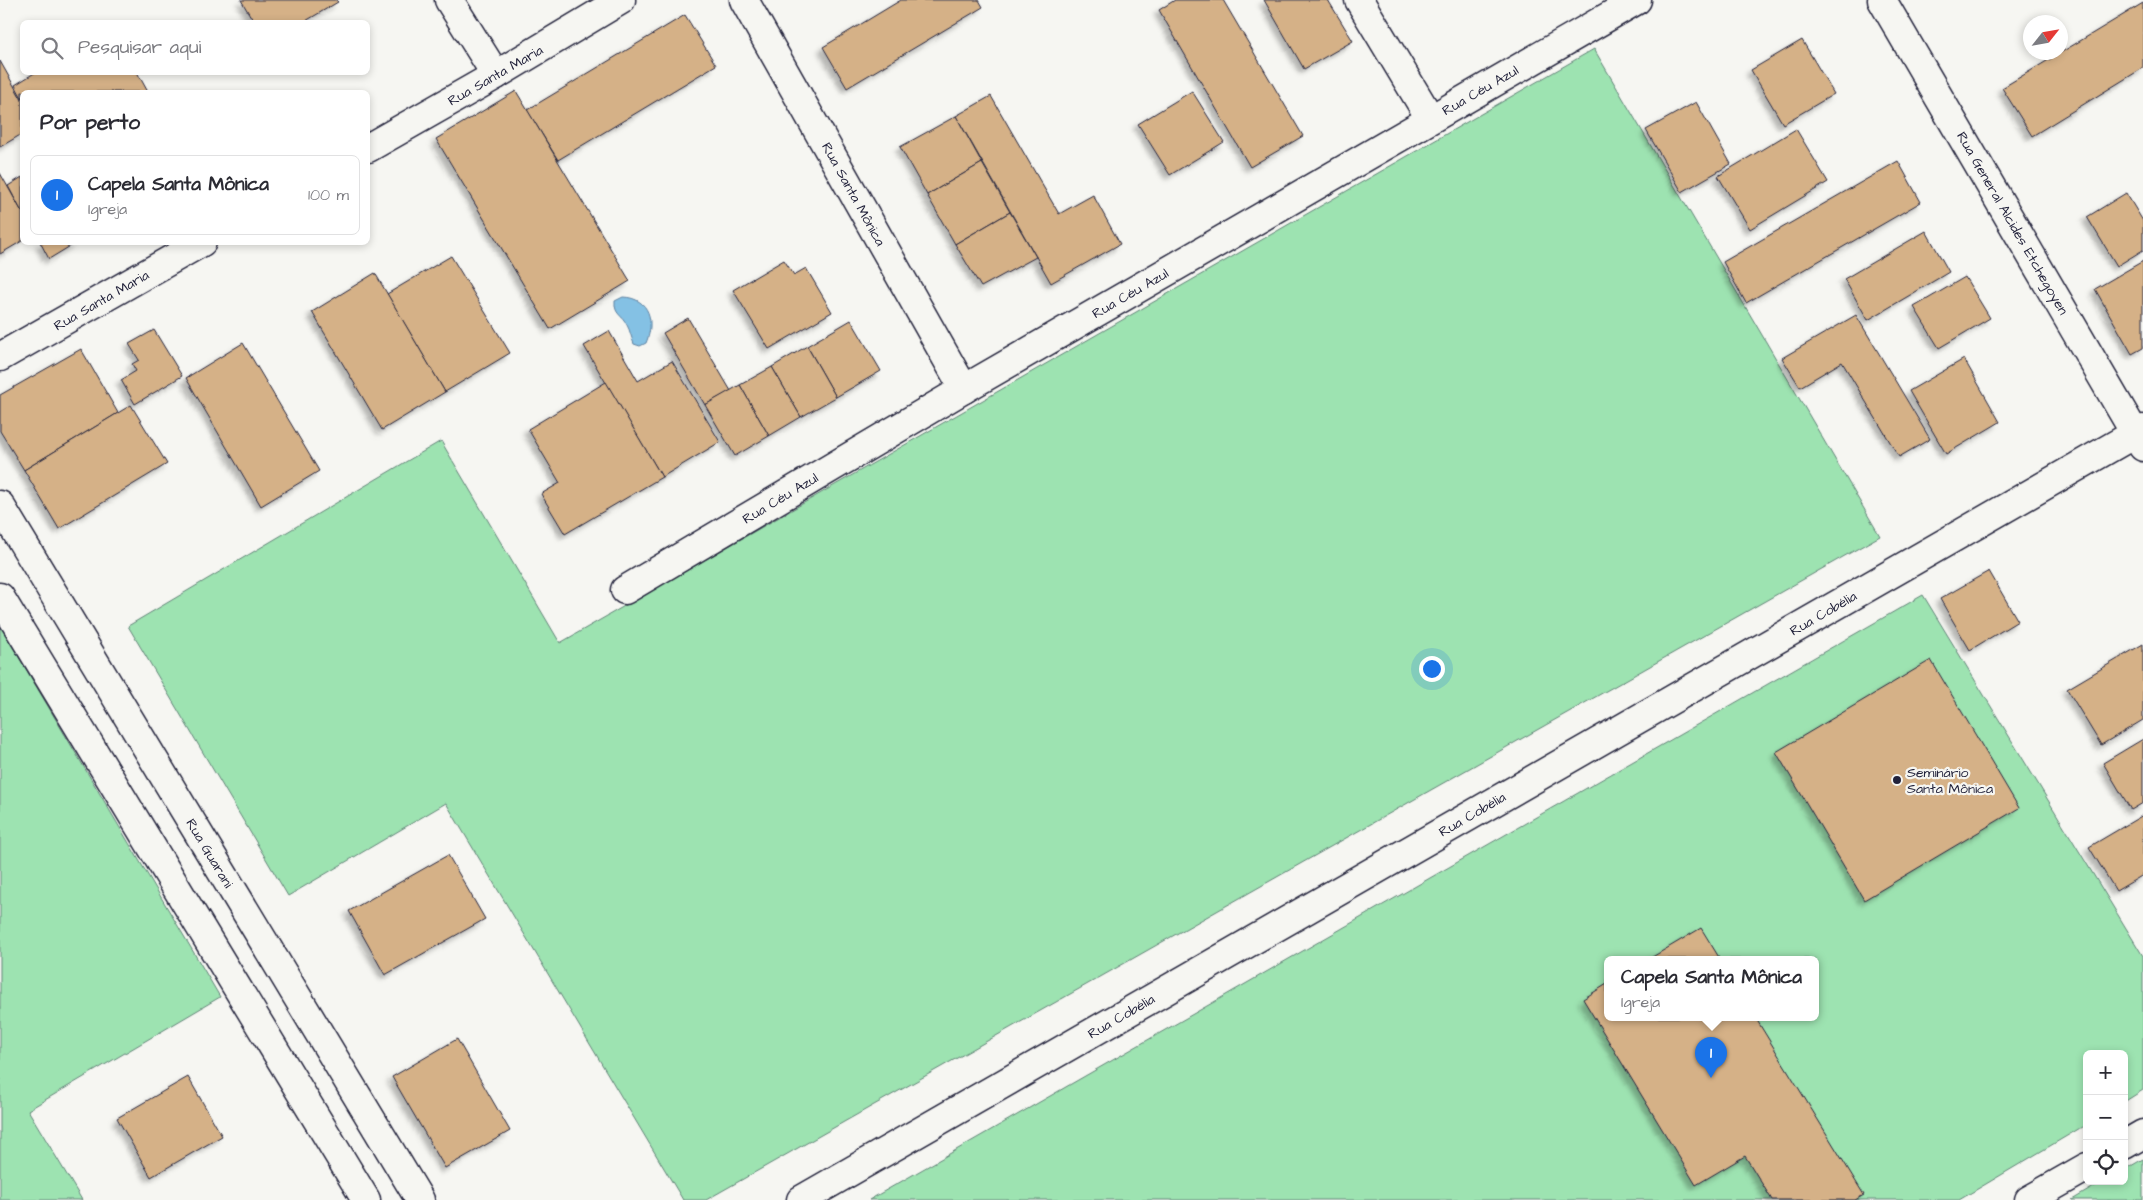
<!DOCTYPE html>
<html lang="pt">
<head>
<meta charset="utf-8">
<style>
	body { margin:0; font-family:"Architects Daughter",sans-serif; background:#f7f7f7; color:#2b2b33 }
	.controls { position:absolute; right:15px; bottom:15px; display:grid; overflow:hidden; border-radius:8px; box-shadow:0 2px 8px #0003 }
	.controls button { width:45px; height:45px; display:grid; place-items:center; padding:0; border:0; border-bottom:1px solid #e1e1e2; background:#fff; color:#2b2b33; font:25px sans-serif }
	.compass { position:absolute; left:2023px; top:15px; width:45px; height:45px; border-radius:50%; background:#fff; box-shadow:0 2px 8px #0003; rotate:59deg }
	.you { position:absolute; left:1431px; top:668px; width:18px; height:18px; margin:-12px; border:4px solid #fff; border-radius:50%; background:#1a73e8; box-shadow:0 0 0 8px #1a73e833 }
	.badge { display:grid; place-items:center; width:32px; height:32px; border-radius:50%; background:#1a73e8; color:#fff; font-size:16px; font-weight:700 }
	.pin { position:absolute; translate:-50% -41px; filter:drop-shadow(0 1px 2px #0008) }
	.pin::after { content:''; position:absolute; top:26px; width:18px; height:15px; background:inherit; clip-path:polygon(0 0,100% 0,50% 100%) }
	.popup { position:absolute; left:1604px; top:956px; width:215px; height:65px; box-sizing:border-box; display:grid; place-content:center; border-radius:8px; background:#fff; filter:drop-shadow(0 1px 4px #0005); font-size:16px; white-space:nowrap; color:#7c7c81 }
	.popup b { font-size:19px; color:#2b2b33 }
	.popup::after { content:''; position:absolute; left:50%; top:100%; margin-left:-10px; border:10px solid transparent; border-top-color:#fff }
	.list { margin:0; padding:0; list-style:none }
	h2 { display:flex; justify-content:space-between; align-items:center; height:65px; margin:0; padding:0 20px; font-size:21px }
	h2 small { font-size:16px; font-weight:400; color:#7c7c81 }
	.list li { display:grid; grid-template-columns:32px 1fr auto; gap:15px; align-items:center; box-sizing:border-box; height:80px; margin:0 10px 10px; padding:0 10px; border:1px solid #e1e1e2; border-radius:8px }
	.list b { display:block; font-size:19px; white-space:nowrap }
	.list p { margin:0; font-size:16px; white-space:nowrap; color:#7c7c81 }
	.list em { font-size:16px; font-style:normal; color:#7c7c81 }
	.icon { flex:none; width:28px; height:28px; fill:none; stroke:currentColor; stroke-width:2; stroke-linecap:round; stroke-linejoin:round }
	.map { position:relative; flex:none; width:2143px; height:1200px; overflow:hidden }
	.search { position:absolute; background:#fff; box-shadow:0 2px 8px #0003; left:20px; top:20px; width:350px; height:55px; display:flex; align-items:center; gap:12px; box-sizing:border-box; padding:0 18px; border-radius:8px; color:#7c7c81; font-size:19px }
	.panel { position:absolute; background:#fff; box-shadow:0 2px 8px #0003; left:20px; top:90px; width:350px; height:155px; border-radius:8px }
	.map>svg:first-child { display:block }
</style>
</head>
<body>
<div class="map">
<svg width="2143" height="1200" viewBox="0 0 2143 1200">
	<defs>
		<filter id="shadow"><feDropShadow dx="-4.5" dy="4.5" stdDeviation="2.5" flood-color="#0004"/></filter>
	</defs>
	<rect width="100%" height="100%" fill="#f6f6f2"/>
	<filter id="ink" filterUnits="userSpaceOnUse"><feTurbulence type="fractalNoise" baseFrequency=".02" numOctaves="2"/><feDisplacementMap in="SourceGraphic" scale="10" xChannelSelector="R" yChannelSelector="G"/><feConvolveMatrix kernelMatrix="1 2 1 2 8 2 1 2 1" color-interpolation-filters="sRGB"/></filter>
	<g filter="url(#ink)">
		<g fill="#9de3b1" stroke="#608276" fill-rule="evenodd">
			<polygon points="1594,49 1880,536 706,1200 683,1200 446,803 288,896 128,626 441,441 560,643"/>
			<path d="M1923,595L2143,956V1090L2124,1102V1054H2087V1124L1959,1200H869ZM1607,959H1815V1017H1607Z"/>
			<polygon points="0,625 220,997 28,1110 82,1200 0,1200"/>
			<polygon points="2143,1159 2143,1200 2072,1200 2104,1181 2124,1181 2124,1170"/>
		</g>
		<path fill="#84c1e4" stroke="#5d81a0" d="M623,297C650,298 655,322 646,343L640,346L634,344C631,337 630,330 627,325C622,314 614,315 615,301Z"/>
		<g fill="#d5b187" stroke="#22223b" filter="url(#shadow)">
			<polygon points="241,0 336,0 338,2 304,22 254,22"/>
			<polygon points="901,0 979,0 983,7 847,88 823,47"/>
			<polygon points="1175,0 1223,0 1303,136 1250,167 1159,10"/>
			<polygon points="1264,0 1328,0 1353,41 1304,69"/>
			<polygon points="2143,3 2143,68 2032,136 2002,88"/>
			<polygon points="685,15 716,65 558,160 527,110"/>
			<polygon points="1802,40 1834,94 1783,124 1751,70"/>
			<polygon points="0,61 22,100 22,134 0,147"/>
			<polygon points="36,72 137,72 148,92 22,92 22,98 15,85"/>
			<polygon points="516,91 630,281 550,329 436,139"/>
			<polygon points="1192,91 1224,142 1170,175 1138,124"/>
			<polygon points="991,96 1059,214 1093,195 1120,244 1051,283 956,116"/>
			<polygon points="1696,102 1731,164 1682,192 1646,130"/>
			<polygon points="956,116 982,163 927,195 900,147"/>
			<polygon points="1796,129 1828,182 1750,229 1718,176"/>
			<polygon points="1898,161 1921,202 1746,303 1723,262"/>
			<polygon points="982,163 1010,212 955,244 927,195"/>
			<polygon points="0,173 22,212 22,241 0,254"/>
			<polygon points="22,177 22,212 8,186"/>
			<polygon points="2126,193 2143,221 2143,250 2117,266 2087,217"/>
			<polygon points="1010,212 1036,257 981,287 955,244"/>
			<polygon points="1926,231 1949,272 1868,320 1844,279"/>
			<polygon points="40,242 77,242 49,259"/>
			<polygon points="451,256 510,353 445,392 387,294"/>
			<polygon points="784,260 794,275 806,268 832,312 769,349 733,290"/>
			<polygon points="2143,261 2143,348 2132,354 2095,289"/>
			<polygon points="375,273 445,392 382,430 312,312"/>
			<polygon points="1965,277 1990,318 1939,348 1914,307"/>
			<polygon points="1856,315 1930,439 1899,457 1842,362 1800,387 1782,358"/>
			<polygon points="688,318 731,391 705,405 663,333"/>
			<polygon points="851,320 881,371 836,397 807,346"/>
			<polygon points="154,330 182,376 135,404 121,380 136,371 132,364 139,360 129,344"/>
			<polygon points="609,331 638,381 672,361 720,442 662,477 584,346"/>
			<polygon points="243,343 319,471 261,506 186,378"/>
			<polygon points="807,346 836,397 801,417 772,367"/>
			<polygon points="81,349 118,413 24,470 0,431 0,395"/>
			<polygon points="1964,359 2000,422 1946,454 1909,391"/>
			<polygon points="772,367 801,417 769,436 740,385"/>
			<polygon points="606,382 662,477 565,534 541,494 560,483 528,429"/>
			<polygon points="740,385 769,436 735,456 705,405"/>
			<polygon points="131,405 167,464 59,529 24,470"/>
			<polygon points="1989,571 2018,621 1970,650 1940,599"/>
			<polygon points="2143,644 2143,720 2101,745 2067,689"/>
			<polygon points="1931,660 2019,808 1864,900 1776,752"/>
			<polygon points="2143,739 2143,803 2131,810 2103,763"/>
			<polygon points="2143,815 2143,875 2116,891 2089,847"/>
			<polygon points="448,855 485,919 385,975 349,911"/>
			<polygon points="1701,928 1720,959 1649,959"/>
			<polygon points="1607,984 1607,1017 1755,1017 1864,1195 1855,1200 1772,1200 1745,1156 1696,1185 1583,999"/>
			<polygon points="457,1039 510,1131 445,1168 392,1077"/>
			<polygon points="188,1077 222,1136 151,1177 117,1118"/>
		</g>
		<g fill="none" stroke-linecap="round" stroke-linejoin="round">
			<defs>
				<g id="street">
					<polyline points="449,0 496,75"/>
					<polyline points="744,0 964,389"/>
					<polyline points="1359,0 1430,118"/>
					<polyline points="1882,0 2143,447"/>
					<polyline points="368,148 496,75 621,0"/>
					<polyline points="0,357 202,242"/>
					<polyline points="625,590 964,389 1637,0"/>
					<polyline points="2124,1145 2143,1134"/>
					<polyline points="801,1200 2143,429"/>
					<polyline points="2029,1200 2087,1167"/>
				</g>
				<g id="secondary">
					<polyline points="0,505 420,1200"/>
					<polyline points="0,597 366,1200"/>
				</g>
			</defs>
			<use href="#street" stroke="#22223b" stroke-width="31"/>
			<use href="#secondary" stroke="#22223b" stroke-width="31"/>
			<use href="#street" stroke="#f6f6f2" stroke-width="28"/>
			<use href="#secondary" stroke="#f6f6f2" stroke-width="28"/>
		</g>
	</g>
	<circle fill="#22223b" stroke="#f6f6f2" stroke-width="2" cx="1897" cy="780" r="5"/>
	<g text-anchor="middle" stroke-width="4.5" stroke-linejoin="round" paint-order="stroke">
		<g font-size="14" fill="#22223b" stroke="#f6f6f2">
			<text transform="translate(495 75) rotate(-30)" y="5">Rua Santa Maria</text>
			<text transform="translate(1480 90) rotate(-30)" y="5">Rua Céu Azul</text>
			<text transform="translate(854 194) rotate(61)" y="5">Rua Santa Mônica</text>
			<text transform="translate(2013 223) rotate(60)" y="5">Rua General Alcides Etchegoyen</text>
			<text transform="translate(1130 293) rotate(-30)" y="5">Rua Céu Azul</text>
			<text transform="translate(101 300) rotate(-30)" y="5">Rua Santa Maria</text>
			<text transform="translate(780 498) rotate(-31)" y="5">Rua Céu Azul</text>
			<text transform="translate(1823 613) rotate(-30)" y="5">Rua Cobélia</text>
			<text transform="translate(1472 814) rotate(-30)" y="5">Rua Cobélia</text>
			<text transform="translate(210 853) rotate(59)" y="5">Rua Guarani</text>
			<text transform="translate(1121 1016) rotate(-30)" y="5">Rua Cobélia</text>
		</g>
		<g font-size="14" fill="#22223b" stroke="#f6f6f2" text-anchor="start">
			<text x="1907" y="777">Seminário<tspan x="1907" dy="16">Santa Mônica</tspan></text>
		</g>
	</g>
</svg>
<div class="controls">
<button>+</button>
<button>−</button>
<button><svg class="icon" aria-label="locate" viewBox="0 0 24 24"><circle cx="12" cy="12" r="6"/><path d="M12 2v4M12 18v4M2 12h4M18 12h4"/></svg></button>
</div>
<svg class="compass" viewBox="-18 -18 36 36"><path d="M0-13l5 13h-10z" fill="#e53935"/><path d="M0 13l5-13h-10z" fill="#7c7c81"/></svg>
<div class="you"></div>
<div class="pin badge" style="left:1711px;top:1078px">1</div>
<div class="popup"><b>Capela Santa Mônica</b>Igreja</div>
<div class="search"><svg class="icon" aria-label="search" viewBox="0 0 24 24"><circle cx="10" cy="10" r="6"/><path d="M15 15l6 6"/></svg>Pesquisar aqui</div>
<section class="panel">
<h2>Por perto<small></small></h2>
<ul class="list">
<li><span class="badge">1</span><div><b>Capela Santa Mônica</b><p>Igreja</p></div><em>100 m</em></li>
</ul>
</section>
</div>
</body>
</html>
